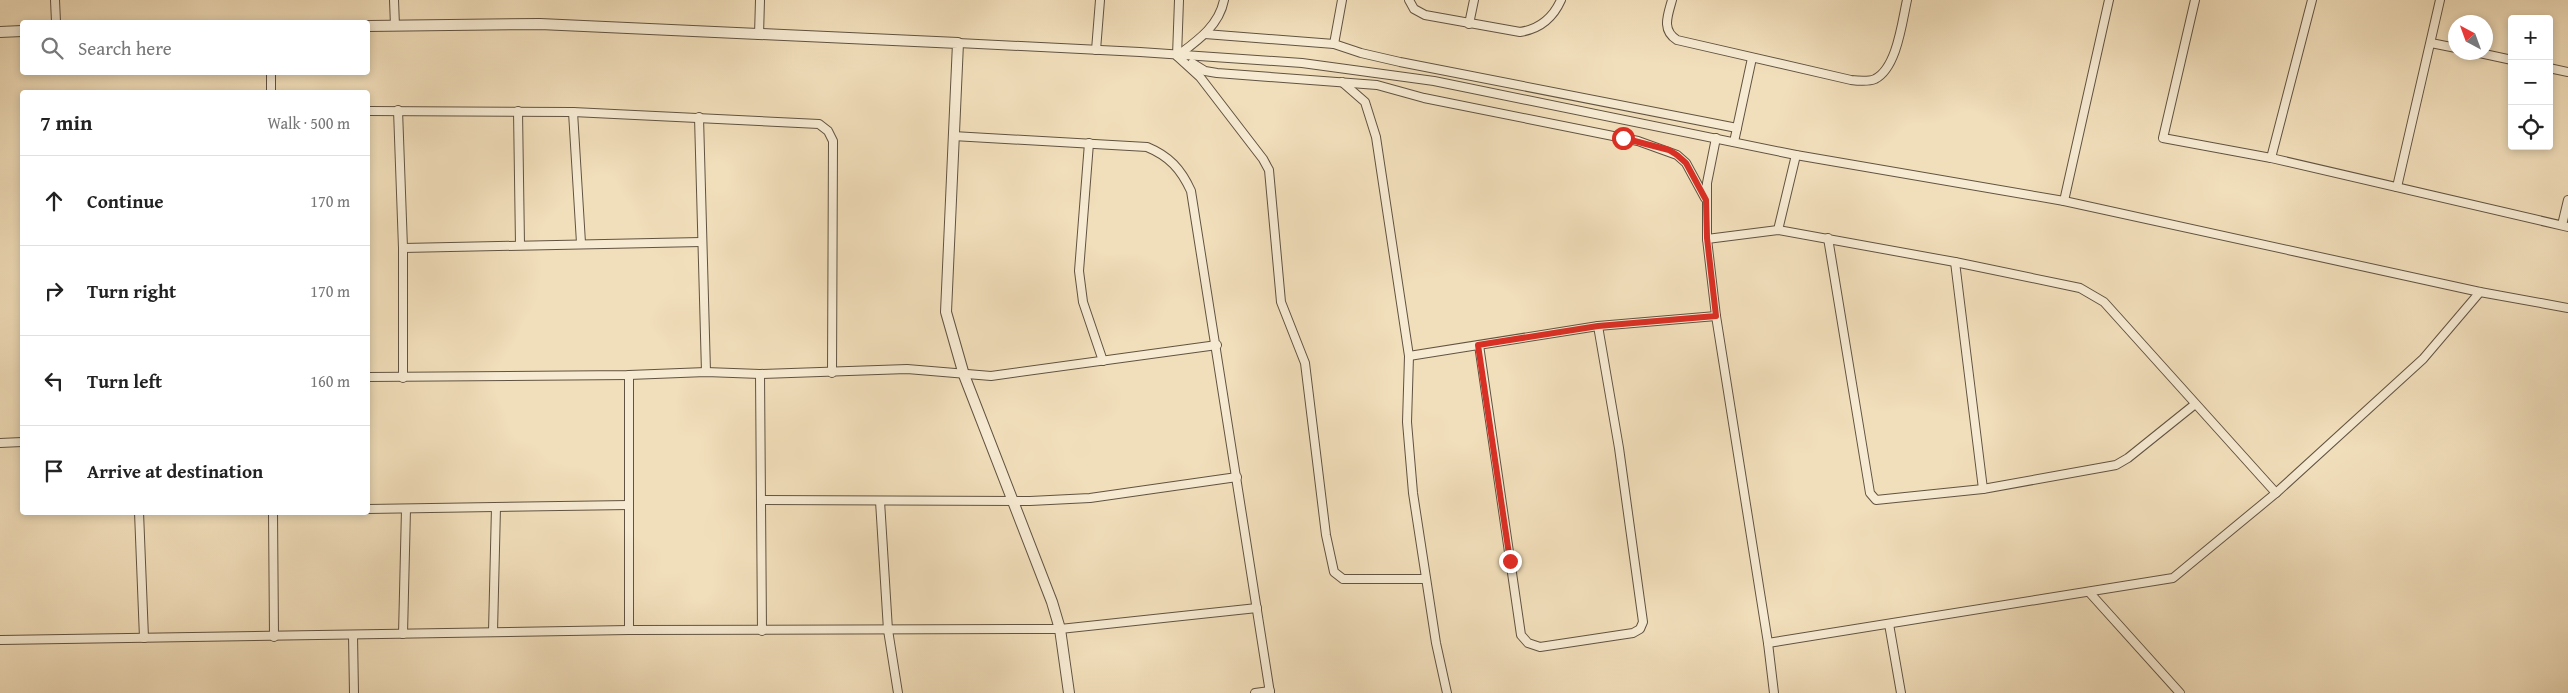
<!DOCTYPE html>
<html lang="en">
<head>
<meta charset="utf-8">
<style>
	body { margin:0; font-family:"Gentium Book Plus",serif; background:#f2f2f2; color:#222 }
	.controls { position:absolute; right:15px; top:15px; display:grid; overflow:hidden; border-radius:5px; box-shadow:0 2px 8px #0003 }
	.controls button { width:45px; height:45px; display:grid; place-items:center; padding:0; border:0; border-bottom:1px solid #e0e0e0; background:#fff; color:#222; font:25px sans-serif }
	.compass { position:absolute; left:2448px; top:15px; width:45px; height:45px; border-radius:50%; background:#fff; box-shadow:0 2px 8px #0003; rotate:319deg }
	.stop { position:absolute; width:15px; height:15px; margin:-11px; border:4px solid #d93025; border-radius:50%; background:#fff }
	.stop.end { background:#d93025; border-color:#fff; box-shadow:0 1px 5px #0008 }
	.list { margin:0; padding:0; list-style:none }
	h2 { display:flex; justify-content:space-between; align-items:center; height:65px; margin:0; padding:0 20px; font-size:21px }
	h2 small { font-size:16px; font-weight:400; color:#767676 }
	.list li { display:grid; grid-template-columns:32px 1fr auto; gap:15px; align-items:center; box-sizing:border-box; height:90px; padding:0 20px; border-top:1px solid #e0e0e0 }
	.list b { display:block; font-size:19px; white-space:nowrap }
	.list em { font-size:16px; font-style:normal; color:#767676 }
	.icon { flex:none; width:28px; height:28px; fill:none; stroke:currentColor; stroke-width:2; stroke-linecap:round; stroke-linejoin:round }
	.map { position:relative; flex:none; width:2568px; height:693px; overflow:hidden }
	.search { position:absolute; background:#fff; box-shadow:0 2px 8px #0003; left:20px; top:20px; width:350px; height:55px; display:flex; align-items:center; gap:12px; box-sizing:border-box; padding:0 18px; border-radius:5px; color:#767676; font-size:19px }
	.panel { position:absolute; background:#fff; box-shadow:0 2px 8px #0003; left:20px; top:90px; width:350px; height:425px; border-radius:5px }
	.map>svg:first-child { display:block }
</style>
</head>
<body>
<div class="map">
<svg width="2568" height="693" viewBox="0 0 2568 693">
	<rect width="100%" height="100%" fill="#f1deba"/>
	<filter id="stains"><feTurbulence type="fractalNoise" baseFrequency=".004" numOctaves="4"/><feColorMatrix values="0 0 0 0 .2 0 0 0 0 .09 0 0 0 0 .02 0 0 0 .5 -.17"/></filter>
	<radialGradient id="worn" r=".72"><stop offset=".6" stop-color="#630" stop-opacity="0"/><stop offset="1" stop-color="#630" stop-opacity=".3"/></radialGradient>
	<g fill="none" stroke-linecap="round" stroke-linejoin="round">
		<defs>
			<g id="minor">
				<polyline points="55,0 56,22"/>
				<polyline points="394,0 395,26"/>
				<polyline points="1179,0 1177,56 1200,77 1263,159 1269,170 1281,302 1305,363 1326,535 1334,572 1343,579 1426,579"/>
				<path d="M1409,0L1414,9L1425,15L1520,32C1540,29 1553,18 1561,0"/>
				<path d="M1672,0C1668,15 1661,30 1677,40L1851,80C1859,81 1868,82 1875,79C1897,68 1902,22 1907,0"/>
				<polyline points="2195,0 2163,138 2271,158"/>
				<polyline points="2312,0 2271,158 2568,227"/>
				<polyline points="1469,24 1474,0"/>
				<polyline points="1205,34 1334,44 1342,0"/>
				<polyline points="759,35 760,0"/>
				<polyline points="958,43 1140,52 1302,63 1434,81 1796,155 2064,201 2480,292 2568,308"/>
				<polyline points="2431,43 2456,48"/>
				<polyline points="1334,44 1361,53 1400,62 1737,128"/>
				<polyline points="1096,50 1100,0"/>
				<polyline points="2475,52 2512,60"/>
				<path d="M1177,56C1197,41 1219,26 1224,0"/>
				<polyline points="1192,63 1205,71 1217,73 1377,85 1424,98 1638,141 1677,155 1686,163 1705,198"/>
				<polyline points="2549,68 2568,72"/>
				<polyline points="271,72 271,92"/>
				<polyline points="1342,82 1365,102 1376,137 1409,356 1407,422 1413,493 1436,643 1447,693"/>
				<polyline points="398,110 403,248 403,378"/>
				<polyline points="368,111 573,112 819,124 828,131 833,141 832,373"/>
				<polyline points="518,111 520,245"/>
				<polyline points="573,112 581,243"/>
				<polyline points="699,117 706,372"/>
				<path d="M953,136L1147,147C1169,156 1181,169 1191,191L1270,693"/>
				<polyline points="1716,138 1707,183 1707,239 1716,316 1768,643 1774,693"/>
				<polyline points="1734,142 1752,58"/>
				<polyline points="1089,143 1079,271 1083,302 1103,361"/>
				<polyline points="2397,187 2440,0"/>
				<polyline points="2064,201 2109,0"/>
				<polyline points="2562,225 2568,200"/>
				<polyline points="1778,230 1796,155"/>
				<polyline points="1828,238 1870,493 1876,500 1983,489 2116,465 2128,458 2194,405"/>
				<polyline points="1707,239 1778,230 1955,262 2080,288 2104,302 2276,493"/>
				<polyline points="403,248 701,242"/>
				<polyline points="1955,262 1983,489"/>
				<polyline points="1479,345 1521,635 1528,643 1540,647 1633,633 1640,629 1643,622 1619,448 1598,326"/>
				<polyline points="1409,356 1598,326 1716,316"/>
				<polyline points="760,374 762,631"/>
				<polyline points="368,377 629,375 706,372 760,374 907,369 991,376 1217,345"/>
				<polyline points="0,443 22,442"/>
				<polyline points="763,500 1030,501 1090,498 1237,477"/>
				<polyline points="880,501 888,630 898,693"/>
				<polyline points="368,509 629,505"/>
				<polyline points="139,512 144,638"/>
				<polyline points="273,512 274,637"/>
				<polyline points="2089,592 2180,693"/>
				<polyline points="1889,624 1901,693"/>
				<polyline points="629,630 629,375"/>
				<polyline points="493,632 496,507"/>
				<polyline points="403,634 406,509"/>
				<polyline points="353,635 354,693"/>
				<polyline points="0,640 629,630 1060,629 1257,608"/>
				<polyline points="1768,643 2173,578 2276,493 2423,359 2480,292"/>
				<polyline points="1255,693 1270,691"/>
			</g>
			<g id="tertiary">
				<polyline points="368,26 540,24 958,43 946,312 964,375 1052,602 1060,629 1069,693"/>
				<polyline points="0,32 22,31"/>
			</g>
		</defs>
		<use href="#minor" stroke="#615341" stroke-width="10"/>
		<use href="#tertiary" stroke="#615341" stroke-width="12"/>
		<use href="#minor" stroke="#f6ead2" stroke-width="8"/>
		<use href="#tertiary" stroke="#f6ead2" stroke-width="10"/>
	</g>
	<g fill="none" stroke-linecap="round" stroke-linejoin="round">
		<polyline stroke="#d93025" stroke-width="6" points="1510,561 1478,345 1598,326 1716,316 1707,238 1706,200 1686,163 1677,155 1669,150 1623,138"/>
	</g>
	<rect width="100%" height="100%" filter="url(#stains)"/>
	<rect width="100%" height="100%" fill="url(#worn)"/>
</svg>
<div class="controls">
<button>+</button>
<button>−</button>
<button><svg class="icon" aria-label="locate" viewBox="0 0 24 24"><circle cx="12" cy="12" r="6"/><path d="M12 2v4M12 18v4M2 12h4M18 12h4"/></svg></button>
</div>
<svg class="compass" viewBox="-18 -18 36 36"><path d="M0-13l5 13h-10z" fill="#e53935"/><path d="M0 13l5-13h-10z" fill="#767676"/></svg>
<div class="stop" style="left:1623px;top:138px"></div>
<div class="stop end" style="left:1510px;top:561px"></div>
<div class="search"><svg class="icon" aria-label="search" viewBox="0 0 24 24"><circle cx="10" cy="10" r="6"/><path d="M15 15l6 6"/></svg>Search here</div>
<section class="panel">
<h2>7 min<small>Walk · 500 m</small></h2>
<ul class="list">
<li><svg class="icon" aria-label="ahead" viewBox="0 0 24 24"><path d="M12 20V5M6 11l6-6 6 6"/></svg><div><b>Continue</b></div><em>170 m</em></li>
<li><svg class="icon" aria-label="right" viewBox="0 0 24 24"><path d="M7 20v-9h11M14 6l5 5-5 5"/></svg><div><b>Turn right</b></div><em>170 m</em></li>
<li><svg class="icon" aria-label="left" viewBox="0 0 24 24"><path d="M17 20v-9H6M10 6l-5 5 5 5"/></svg><div><b>Turn left</b></div><em>160 m</em></li>
<li><svg class="icon" aria-label="arrive" viewBox="0 0 24 24"><path d="M6 21V4h12l-3 4 3 4H6"/></svg><div><b>Arrive at destination</b></div></li>
</ul>
</section>
</div>
</body>
</html>
